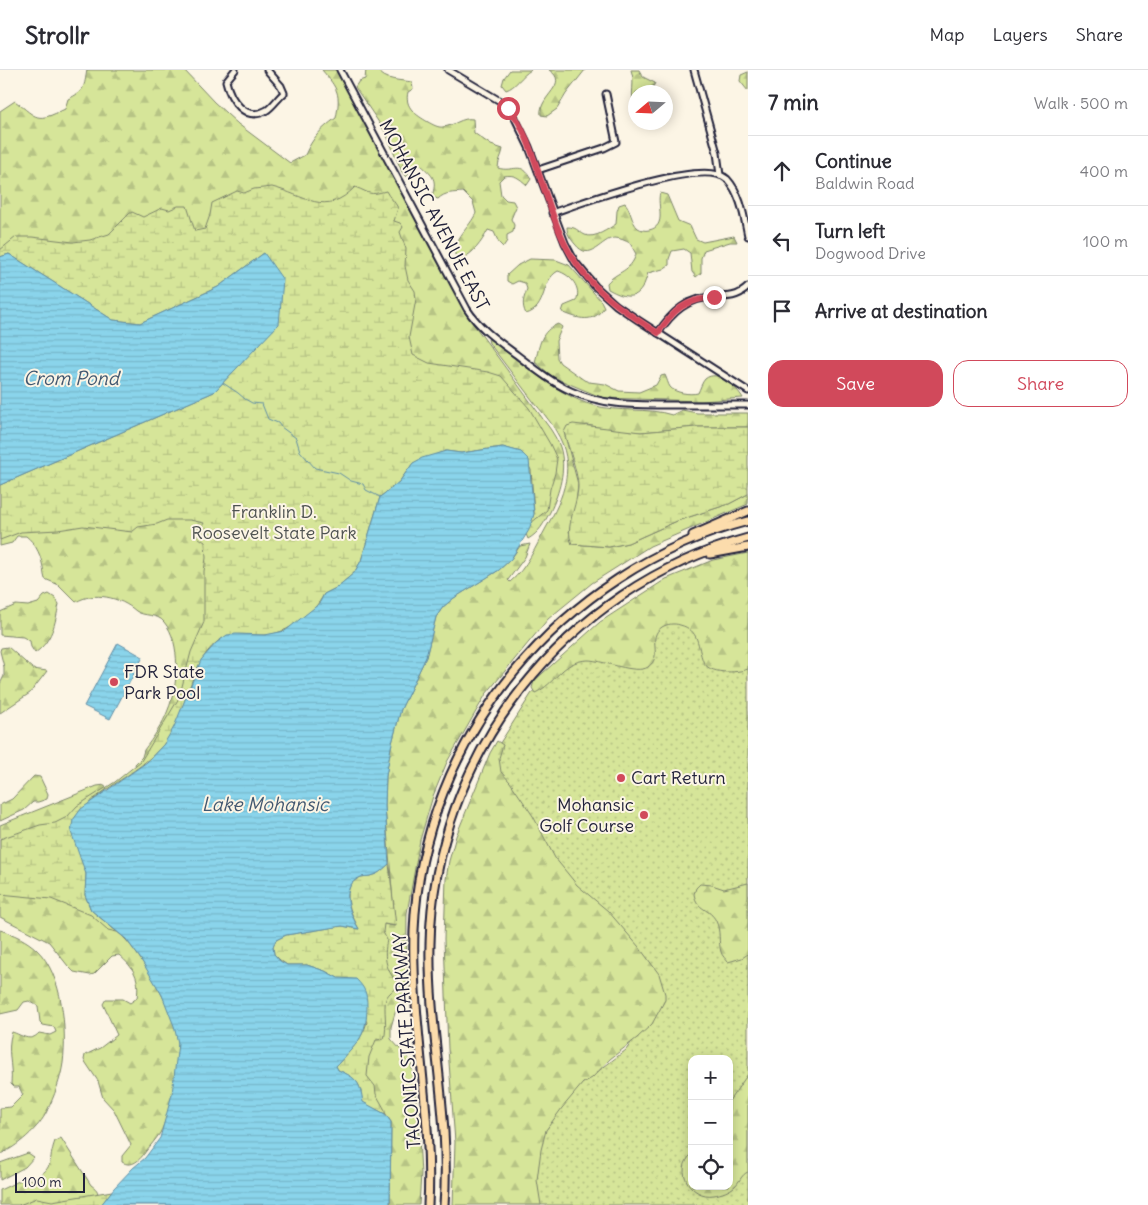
<!DOCTYPE html>
<html lang="en">
<head>
<meta charset="utf-8">
<style>
	body { margin:0; font-family:Delius,sans-serif; background:#f7f7f7; color:#2b2b33 }
	.controls { position:absolute; right:15px; bottom:15px; display:grid; overflow:hidden; border-radius:10px; box-shadow:0 2px 12px #0003 }
	.controls button { width:45px; height:45px; display:grid; place-items:center; padding:0; border:0; border-bottom:1px solid #e1e1e2; background:#fff; color:#2b2b33; font:25px sans-serif }
	.compass { position:absolute; left:628px; top:15px; width:45px; height:45px; border-radius:50%; background:#fff; box-shadow:0 2px 12px #0003; rotate:251deg }
	.scale { position:absolute; left:15px; bottom:12px; width:70px; box-sizing:border-box; padding-left:5px; border:2px solid #22223b; border-top:0; font-size:14px; line-height:18px; white-space:nowrap; color:#22223b; -webkit-text-stroke:4px #fcf5e5; paint-order:stroke }
	.stop { position:absolute; width:15px; height:15px; margin:-11px; border:4px solid #d1495b; border-radius:50%; background:#fff }
	.stop.end { background:#d1495b; border-color:#fff; box-shadow:0 1px 5px #0008 }
	.list { margin:0; padding:0; list-style:none }
	h2 { display:flex; justify-content:space-between; align-items:center; height:65px; margin:0; padding:0 20px; font-size:21px }
	h2 small { font-size:16px; font-weight:400; color:#7c7c81 }
	.list li { display:grid; grid-template-columns:32px 1fr auto; gap:15px; align-items:center; box-sizing:border-box; height:70px; padding:0 20px; border-top:1px solid #e1e1e2 }
	.list b { display:block; font-size:19px; white-space:nowrap }
	.list p { margin:0; font-size:16px; white-space:nowrap; color:#7c7c81 }
	.list em { font-size:16px; font-style:normal; color:#7c7c81 }
	.actions { display:flex; gap:10px; padding:15px 20px }
	.actions a { flex:1; padding:11px 0; border:1px solid #d1495b; border-radius:15px; text-align:center; font-size:18px; color:#d1495b }
	.actions .main { background:#d1495b; color:#fff }
	.icon { flex:none; width:28px; height:28px; fill:none; stroke:currentColor; stroke-width:2; stroke-linecap:round; stroke-linejoin:round }
	.map { position:relative; flex:none; width:748px; height:1135px; overflow:hidden }
	header { display:flex; align-items:center; gap:30px; box-sizing:border-box; height:70px; padding:0 25px; background:#fff; border-bottom:1px solid #e1e1e2 }
	header strong { font-size:24px }
	nav { display:flex; gap:28px; margin-inline-start:auto; font-size:18px }
	main { display:flex }
	aside { flex:1; background:#fff }
	.map>svg:first-child { display:block }
</style>
</head>
<body>
<header>
<strong>Strollr</strong>
<nav><a>Map</a><a>Layers</a><a>Share</a></nav>
</header>
<main>
<div class="map">
<svg width="748" height="1135" viewBox="0 0 748 1135">
	<defs>
		<pattern id="grass-dots" width="8" height="8" patternUnits="userSpaceOnUse" patternTransform="scale(1.25)"><rect width="8" height="8" fill="#d6e599"/><path d="M2 2h.1M6 6h.1" fill="none" stroke="#b7c485" stroke-width="1.8" stroke-linecap="round"/></pattern>
		<pattern id="forest-firs" width="22" height="20" patternUnits="userSpaceOnUse" patternTransform="scale(1.25)"><rect width="22" height="20" fill="#d6e599"/><path d="M5 1l3.5 6h-7zM16 11l3.5 6h-7z" fill="#b7c485"/></pattern>
		<pattern id="wetland-marsh" width="20" height="14" patternUnits="userSpaceOnUse" patternTransform="scale(1.25)"><rect width="20" height="14" fill="#d6e599"/><path d="M1 5h8M5 5V1M11 12h8M15 12V8" fill="none" stroke="#b7c485"/></pattern>
		<pattern id="water-rules" width="6" height="5" patternUnits="userSpaceOnUse" patternTransform="scale(1.25)"><rect width="6" height="5" fill="#8ad4eb"/><path d="M0 2.5h6" fill="none" stroke="#77b6ca"/></pattern>
	</defs>
	<rect width="100%" height="100%" fill="#fcf5e5"/>
	<filter id="ink" filterUnits="userSpaceOnUse"><feTurbulence type="fractalNoise" baseFrequency=".02" numOctaves="2"/><feDisplacementMap in="SourceGraphic" scale="10" xChannelSelector="R" yChannelSelector="G"/><feConvolveMatrix kernelMatrix="1 2 1 2 8 2 1 2 1" color-interpolation-filters="sRGB"/></filter>
	<g filter="url(#ink)">
		<path fill="url(#grass-dots)" stroke="#7c846a" fill-rule="evenodd" d="M640,548H748V1135H525L530,1065L583,1013L626,980L655,938L583,827L492,705L500,673L537,615ZM692,989H729V1116H692Z"/>
		<g fill="url(#forest-firs)" stroke="#7c846a">
			<path d="M87,0H184L214,32L238,54L290,93L305,85C313,67 321,59 336,48C341,24 338,19 322,0H337L472,252L551,360C554,365 558,371 560,377C567,399 559,423 550,442C544,453 539,463 528,469L526,464L534,444L192,613L137,700L135,694L142,687L144,680C153,668 163,654 168,640C178,616 182,573 164,552C157,543 144,547 136,541C120,527 94,521 76,532L59,515L45,509C43,503 44,499 42,493C40,483 34,472 26,466H17L12,473L0,476V414L214,322L278,254L9,184L0,187V41L15,31C38,49 36,53 65,39L68,29C85,21 84,17 87,0Z"/>
			<path d="M366,0H378C384,11 401,10 412,12L413,19L408,22C404,37 416,45 428,52C432,54 438,58 443,57C454,56 462,47 473,49L474,63L491,75L503,79C502,86 498,91 498,98C513,103 522,90 531,109L527,115C519,108 515,104 504,106L499,111L501,125L506,130L513,131L516,137L511,149L514,155L513,162L507,165V171L503,177L499,173L494,162L488,160C481,173 474,183 461,189L455,185C453,169 470,157 476,143L473,132L463,122C453,123 445,122 438,129L432,127C437,109 434,107 421,95L414,96L406,107L402,102L386,63L355,17L359,11L365,9Z"/>
			<path d="M510,0H531C521,6 516,17 506,20L502,15L504,8Z"/>
			<path d="M549,0H585L566,24L557,39L547,46L541,45C538,26 571,14 549,0Z"/>
			<path d="M631,0H639L643,7L655,13L652,19L644,22H636L635,37C629,24 636,13 631,0Z"/>
			<polygon points="748,2 748,21 740,11 741,5"/>
			<path d="M660,123L667,125L678,151L690,156L696,169L703,172L734,166L737,172H730L704,180L701,188V203L696,207L692,202L690,183L684,179L672,181L669,189V195L663,199L648,203C646,208 645,214 642,218C634,232 619,225 608,219L607,213C617,201 631,202 636,184L630,173C626,171 620,168 615,168C601,168 591,194 575,174C570,168 567,164 567,157C577,157 577,161 585,165C595,169 608,159 616,154L617,141L619,135L625,133C631,140 631,152 638,158C641,160 645,161 649,160C668,156 656,135 660,123Z"/>
			<path d="M530,189L556,190L569,195L601,231L604,237C594,254 578,249 562,242L564,236L576,231C582,218 571,205 558,201C540,211 548,238 526,244C521,234 524,228 527,219L525,213L518,211L512,214L507,211V205L518,195Z"/>
			<path d="M558,254L562,257L556,271L557,288L560,293L584,310L589,312L605,314L619,321L639,322L656,315L661,306L665,305C667,309 668,314 670,317C675,323 690,325 698,323C700,319 702,312 705,309C718,298 737,318 743,328L701,331L603,328L553,307L535,292C540,275 540,261 558,254Z"/>
			<path d="M490,268C515,290 560,326 592,335C619,343 647,337 672,345L682,340L697,343H748V357H697L641,362L613,360L587,355L564,362L578,414L576,434L569,461L572,474L609,477L628,473L677,451L729,434L748,424V434L650,476L592,513L548,549L486,624L447,692L433,726L420,770L407,843L406,921L395,943L391,957V969L410,990L413,1003L418,1050L421,1104L419,1135H390L391,1052L276,870L376,853L395,856L385,736L386,706L391,677L401,639L426,587L436,547L443,537L454,528L499,500L511,489L520,476L530,474L525,487L508,510L510,512C527,498 536,476 546,458C564,426 577,396 556,361C550,350 541,341 533,331C518,312 504,292 489,273L488,269Z"/>
			<path d="M748,483V599C737,603 708,605 703,591C697,576 700,560 680,555C674,553 667,554 662,557C646,568 664,586 648,597C637,605 602,590 588,590C561,591 556,614 535,623L532,618L534,611L600,552L666,509L713,490Z"/>
			<path d="M49,524L55,528L59,534C55,554 52,571 35,583L31,577L30,571L23,567L0,565V542L16,535L28,536L38,533L44,526Z"/>
			<polygon points="8,577 33,599 47,601 30,623 0,643 0,614 4,606 4,597 0,581 1,578"/>
			<polygon points="497,671 503,675 499,688 501,702 510,712 533,746 555,788 577,815 608,841 639,877 659,904 665,924 665,930 652,954 637,968 610,989 592,1008 583,1013 562,1038 546,1060 541,1080 537,1110 541,1135 453,1135 455,1072 448,979 444,869 446,809 449,791 456,766 490,683"/>
			<polygon points="34,706 40,707 48,724 47,729 38,732 33,732 24,740 0,751 0,735 12,729"/>
			<path d="M105,715L106,718L105,722L98,727L106,854C113,859 121,864 127,871C146,894 176,943 178,973C179,994 170,1045 160,1063C156,1069 151,1075 146,1081C140,1090 132,1098 122,1092V1086L131,1075L114,1040L103,1028L98,1011L84,990L85,985L100,978L117,965L103,934L106,929H123L130,933L137,928C140,908 134,898 119,885L112,886L94,904L90,905L74,902L68,896L49,872L0,847V755L97,716Z"/>
			<path d="M748,813V884L742,888L728,892C726,889 722,886 721,882C718,872 721,861 716,851C710,838 697,841 694,824L696,818L700,814L712,815L724,819Z"/>
			<path d="M0,860C13,864 27,870 37,880C63,905 67,960 63,993C61,1008 54,1027 47,1041C40,1057 16,1078 0,1084V1038L11,1037L23,1025L19,1017H14L11,1014C13,994 6,981 12,962C22,965 30,973 39,963L50,965L56,962L54,957L43,955L40,952L38,936L29,931L24,932L18,940L0,944Z"/>
			<path d="M748,1004V1102C742,1104 740,1111 735,1116C730,1121 721,1124 714,1125C691,1129 673,1100 692,1084V1116H729V1031Z"/>
			<path d="M61,1068L91,1115C98,1120 99,1122 97,1130L87,1135H0V1120L23,1109L34,1110C56,1095 47,1093 55,1071Z"/>
			<polygon points="28,1083 34,1087 25,1097 0,1110 0,1093"/>
		</g>
		<g fill="url(#wetland-marsh)" stroke="#7c846a">
			<path d="M272,117C305,125 325,148 355,117C371,123 368,126 386,121C389,128 395,131 398,138L394,151L400,153L403,157L400,162L406,179L405,196L408,210L415,221L416,229L409,267L413,285L429,293L488,302L501,306L529,338L550,374L557,389L555,403L550,419L547,440L531,453L534,443L531,400L521,382L502,377L461,383L446,381L413,393L399,412L380,427L361,491L354,503L336,518L324,524C314,544 288,564 264,565C247,566 232,560 217,572C188,595 187,646 163,675C137,706 96,719 73,750L86,804L85,825L91,840L117,862L108,860L91,845L51,829L0,824V769L40,755L55,753L67,747L77,736L115,712L141,691L179,628L191,582L204,552V501L206,488L205,472L199,468L197,465L204,453L190,450H167L157,454L138,457L132,462L83,456L58,460L21,462L0,470V415L214,322L278,254L264,183L218,217L140,253L113,250L9,184L0,187V180L16,167H32L73,172L90,170L109,164L129,144L132,142L143,147L162,138L169,140L178,136H187L195,161L205,159L210,145L212,133L237,121L244,123L254,119Z"/>
			<path d="M573,354L641,362L696,357H748V424L729,434L677,451L628,473L609,477L572,474C564,456 578,435 578,416C578,402 568,377 564,362L567,356Z"/>
			<path d="M389,794L396,856L384,854L383,862L387,870C383,888 386,902 400,915C395,919 388,923 386,929C383,939 388,956 384,969L376,970L369,987L367,1006L375,1016L376,1024L385,1040V1044L362,1032C361,1012 356,1008 338,1000L336,996C349,982 362,970 367,952L338,908L325,901L307,895H287L280,890L274,884L273,877L276,870L286,865L342,856L359,859C351,844 338,816 361,807C365,806 369,807 373,805C379,804 384,798 389,794Z"/>
			<polygon points="112,1121 101,1135 19,1135 37,1128 52,1131"/>
		</g>
		<g fill="url(#water-rules)" stroke="#608da5">
			<polygon points="264,183 283,210 279,254 214,322 0,415 0,187 9,184 113,250 140,253 218,217"/>
			<path d="M503,377L521,382L529,390L534,444L529,460L511,489L499,500L454,528L443,537L436,547L426,587L401,639L391,677L386,706L385,736L389,794C384,798 379,804 373,805C369,807 365,806 361,807C338,816 350,844 359,859L342,856L286,865L276,870L273,877L274,884L280,891L287,895H307L325,901L338,908L356,909C365,918 367,923 367,936C367,968 356,974 336,996L338,1000C357,1008 360,1012 363,1032L385,1044L391,1052L390,1135H101L114,1118L133,1098L145,1088L160,1068L172,1024L178,973L174,956L162,925L140,888L126,869L91,840L85,825L86,804L71,762L73,750L81,739L147,692L164,674L174,657L201,590L216,573L227,565L236,564L265,565L285,561L319,534L324,524L336,518L354,503L361,491L380,427L399,412L413,393L422,388L446,381L461,383Z"/>
			<polygon points="118,573 143,587 110,649 84,636"/>
		</g>
		<g fill="none" stroke-linecap="round" stroke-linejoin="round">
			<polyline stroke="#608da5" stroke-width="1" points="223,313 238,323 245,329 252,333 262,334 268,349 278,353 281,357 296,368 300,381 315,398 339,403 351,411 363,414 366,420 380,427"/>
			<defs>
				<g id="minor">
					<path d="M235,0L226,11C230,29 245,53 267,40C273,36 278,28 284,23L281,16L267,0"/>
					<path d="M340,0L467,239C480,259 498,271 517,285C534,298 551,312 571,321C603,336 637,335 672,335C697,335 723,335 748,335"/>
					<polyline points="448,0 500,31 511,40 529,77 565,173 575,192 595,216 616,235 638,250 748,321"/>
					<polyline points="694,0 717,83 720,105"/>
					<polyline points="538,100 604,78 616,72 606,24"/>
					<path d="M552,143C581,133 704,87 727,109C741,124 744,147 748,166"/>
					<path d="M658,263C672,242 688,227 715,227C728,227 738,227 748,217"/>
				</g>
				<g id="highway">
					<polyline points="693,465 748,441"/>
					<polyline points="710,484 748,477"/>
					<path d="M428,1135C433,1043 411,953 414,861C421,669 563,499 748,451"/>
					<path d="M444,1135C451,1048 428,961 430,874C433,685 566,517 748,468"/>
				</g>
			</defs>
			<use href="#minor" stroke="#22223b" stroke-width="9"/>
			<use href="#highway" stroke="#22223b" stroke-width="11"/>
			<use href="#minor" stroke="#fcf5e5" stroke-width="5"/>
			<use href="#highway" stroke="#fcdcac" stroke-width="7"/>
		</g>
	</g>
	<g fill="none" stroke-linecap="round" stroke-linejoin="round" filter="url(#ink)">
		<path stroke="#d1495b" stroke-width="6" d="M508,38C524,54 534,89 541,110C550,135 557,162 571,185C591,220 625,242 658,263C674,239 685,230 714,227"/>
	</g>
	<g fill="#d1495b" stroke="#fcf5e5" stroke-width="2">
		<circle cx="114" cy="612" r="5"/>
		<circle cx="621" cy="708" r="5"/>
		<circle cx="644" cy="745" r="5"/>
	</g>
	<g text-anchor="middle" stroke-width="4" stroke-linejoin="round" paint-order="stroke">
		<g font-size="18" fill="#22223b" stroke="#fcf5e5">
			<text transform="translate(434 145) rotate(62)" y="6">MOHANSIC AVENUE EAST</text>
			<text transform="translate(407 971) rotate(-94)" y="6">TACONIC STATE PARKWAY</text>
		</g>
		<g font-size="18" fill="#4f5352" stroke="#fcf5e5">
			<text x="274" y="448">Franklin D.<tspan x="274" dy="21">Roosevelt State Park</tspan></text>
		</g>
		<g font-size="18" fill="#22223b" stroke="#fcf5e5" text-anchor="start">
			<text x="124" y="608">FDR State<tspan x="124" dy="21">Park Pool</tspan></text>
			<text x="631" y="714">Cart Return</text>
			<text x="634" y="741" text-anchor="end">Mohansic<tspan x="634" dy="21">Golf Course</tspan></text>
		</g>
		<g font-size="19" font-style="italic" fill="#415770" stroke="#fcf5e5">
			<text x="71" y="315">Crom Pond</text>
			<text x="265" y="741">Lake Mohansic</text>
		</g>
	</g>
</svg>
<div class="controls">
<button>+</button>
<button>−</button>
<button><svg class="icon" aria-label="locate" viewBox="0 0 24 24"><circle cx="12" cy="12" r="6"/><path d="M12 2v4M12 18v4M2 12h4M18 12h4"/></svg></button>
</div>
<svg class="compass" viewBox="-18 -18 36 36"><path d="M0-13l5 13h-10z" fill="#e53935"/><path d="M0 13l5-13h-10z" fill="#7c7c81"/></svg>
<div class="scale">100 m</div>
<div class="stop" style="left:508px;top:38px"></div>
<div class="stop end" style="left:714px;top:227px"></div>
</div>
<aside>
<h2>7 min<small>Walk · 500 m</small></h2>
<ul class="list">
<li><svg class="icon" aria-label="ahead" viewBox="0 0 24 24"><path d="M12 20V5M6 11l6-6 6 6"/></svg><div><b>Continue</b><p>Baldwin Road</p></div><em>400 m</em></li>
<li><svg class="icon" aria-label="left" viewBox="0 0 24 24"><path d="M17 20v-9H6M10 6l-5 5 5 5"/></svg><div><b>Turn left</b><p>Dogwood Drive</p></div><em>100 m</em></li>
<li><svg class="icon" aria-label="arrive" viewBox="0 0 24 24"><path d="M6 21V4h12l-3 4 3 4H6"/></svg><div><b>Arrive at destination</b></div></li>
</ul>
<div class="actions"><a class="main">Save</a><a>Share</a></div>
</aside>
</main>
</body>
</html>
